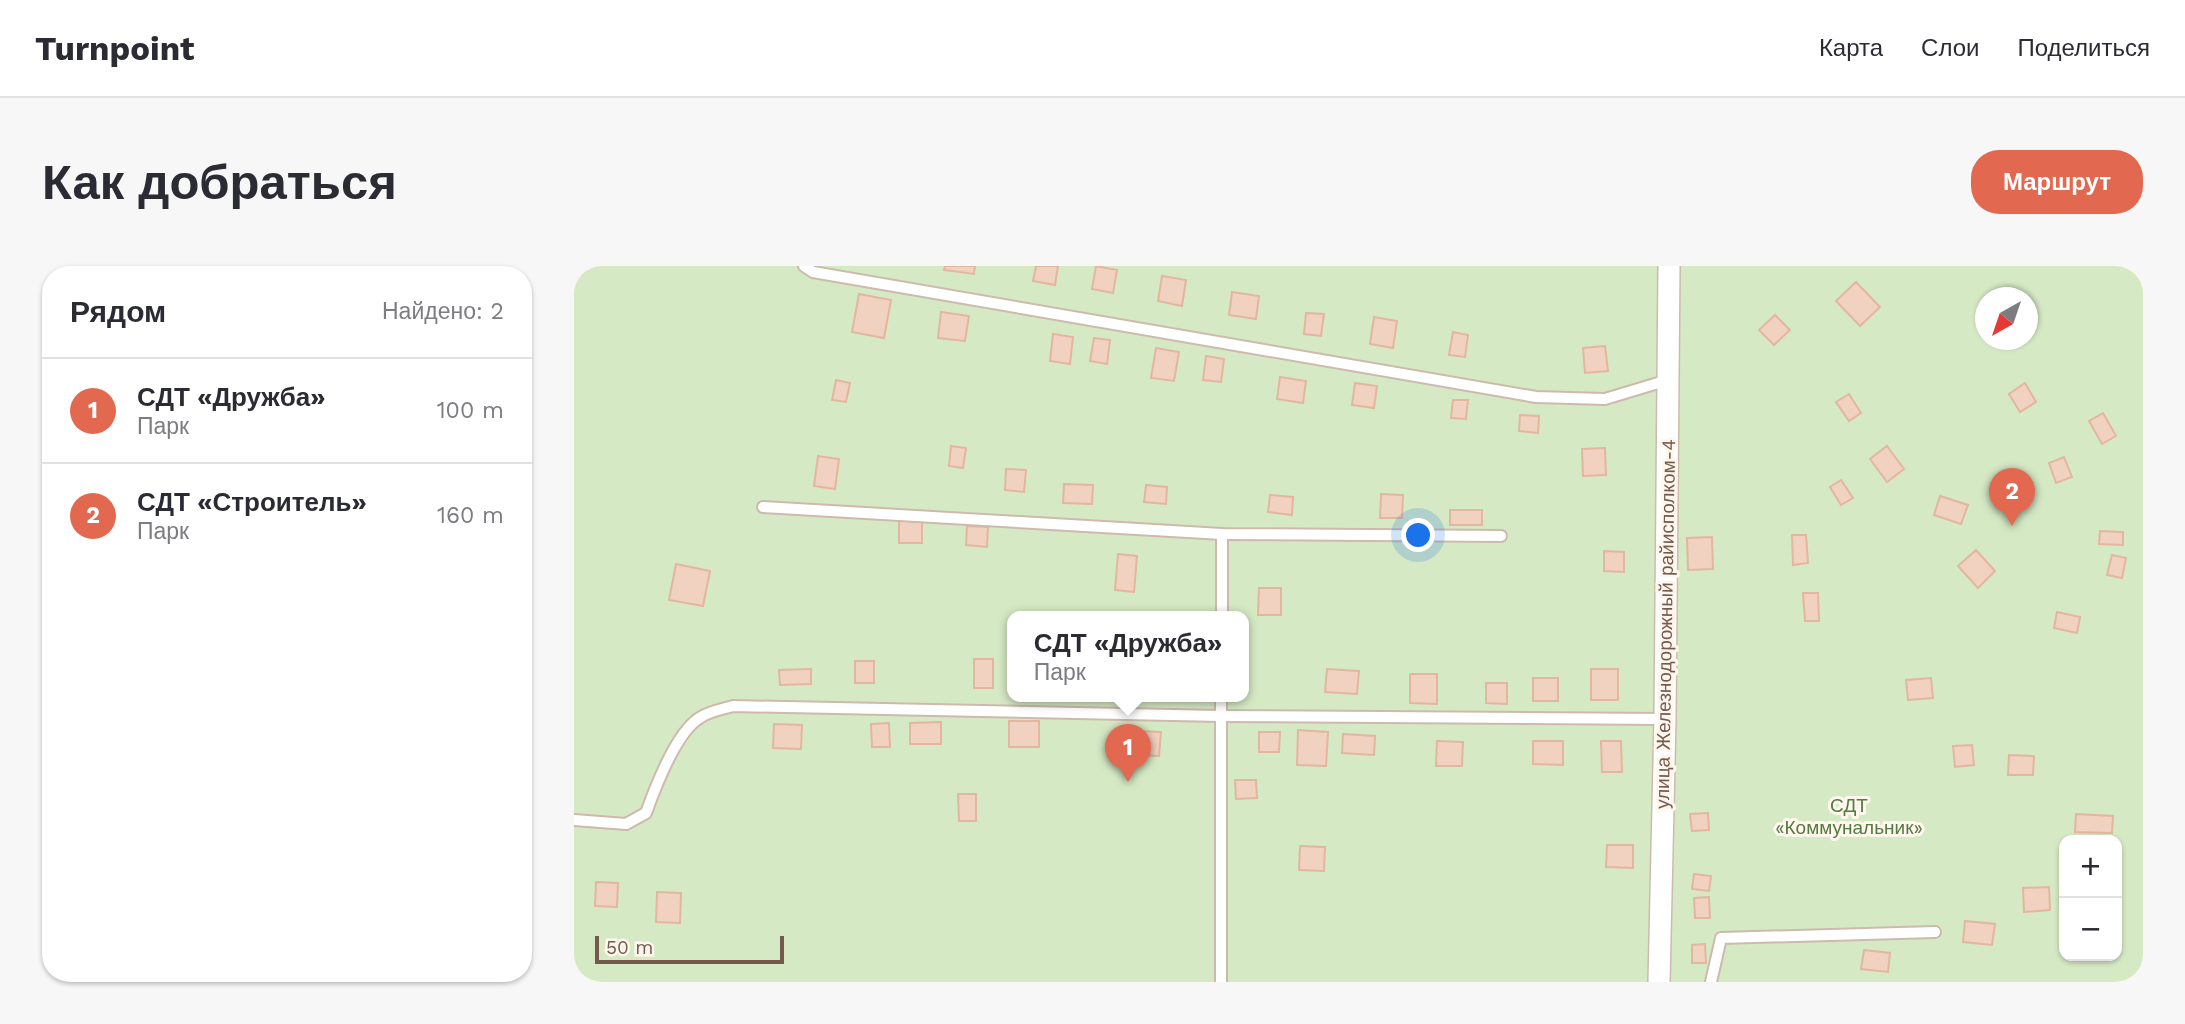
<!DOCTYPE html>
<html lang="ru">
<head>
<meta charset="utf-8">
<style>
	body { margin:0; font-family:"Work Sans",sans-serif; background:#f7f7f7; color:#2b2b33 }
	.controls { position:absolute; right:21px; bottom:21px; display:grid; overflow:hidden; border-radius:14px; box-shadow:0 2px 5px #0004 }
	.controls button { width:63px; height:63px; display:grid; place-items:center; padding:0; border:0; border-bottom:2px solid #e1e1e2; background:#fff; color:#2b2b33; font:35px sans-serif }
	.compass { position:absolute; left:1401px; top:21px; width:63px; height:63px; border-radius:50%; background:#fff; box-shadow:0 2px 5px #0004; rotate:220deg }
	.scale { position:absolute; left:21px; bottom:18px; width:189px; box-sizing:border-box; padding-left:7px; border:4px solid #75594c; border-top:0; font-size:19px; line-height:24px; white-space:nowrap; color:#75594c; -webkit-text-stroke:5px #fff7ed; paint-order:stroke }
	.you { position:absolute; left:845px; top:270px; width:24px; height:24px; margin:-18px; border:5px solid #fff; border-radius:50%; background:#1a73e8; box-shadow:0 0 0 10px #1a73e833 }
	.badge { display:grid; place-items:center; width:46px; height:46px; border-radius:50%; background:#e2694f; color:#fff; font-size:23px; font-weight:700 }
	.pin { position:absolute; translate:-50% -58px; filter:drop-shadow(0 2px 4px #0008) }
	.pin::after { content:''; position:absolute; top:37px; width:24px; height:21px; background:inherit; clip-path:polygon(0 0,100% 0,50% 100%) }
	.popup { position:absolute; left:433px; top:345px; width:242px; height:91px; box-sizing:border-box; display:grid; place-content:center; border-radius:14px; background:#fff; filter:drop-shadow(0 2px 5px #0005); font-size:23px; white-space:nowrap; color:#7c7c81 }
	.popup b { font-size:26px; color:#2b2b33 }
	.popup::after { content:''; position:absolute; left:50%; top:100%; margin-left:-14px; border:14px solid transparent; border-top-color:#fff }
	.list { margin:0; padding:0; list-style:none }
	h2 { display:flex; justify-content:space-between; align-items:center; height:91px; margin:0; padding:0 28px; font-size:30px }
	h2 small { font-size:23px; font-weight:400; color:#7c7c81 }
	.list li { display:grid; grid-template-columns:46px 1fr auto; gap:21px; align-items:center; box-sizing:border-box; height:105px; padding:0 28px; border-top:2px solid #e1e1e2 }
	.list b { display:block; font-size:26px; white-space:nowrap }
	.list p { margin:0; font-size:23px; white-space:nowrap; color:#7c7c81 }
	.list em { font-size:23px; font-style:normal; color:#7c7c81 }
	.map { position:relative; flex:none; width:1569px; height:716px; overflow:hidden; border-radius:28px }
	header { display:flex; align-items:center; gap:42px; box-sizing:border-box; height:98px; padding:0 35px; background:#fff; border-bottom:2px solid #e1e1e2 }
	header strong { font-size:33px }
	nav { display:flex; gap:38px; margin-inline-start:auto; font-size:24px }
	.intro { display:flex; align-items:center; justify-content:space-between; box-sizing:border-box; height:168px; padding:0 42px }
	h1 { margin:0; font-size:49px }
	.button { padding:18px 32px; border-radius:28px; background:#e2694f; color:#fff; font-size:24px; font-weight:700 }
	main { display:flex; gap:42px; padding:0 42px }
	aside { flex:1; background:#fff; border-radius:28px; box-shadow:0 2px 5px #0004 }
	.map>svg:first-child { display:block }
</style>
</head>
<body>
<header>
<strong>Turnpoint</strong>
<nav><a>Карта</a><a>Слои</a><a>Поделиться</a></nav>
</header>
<div class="intro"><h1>Как добраться</h1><a class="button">Маршрут</a></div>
<main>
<aside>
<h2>Рядом<small>Найдено: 2</small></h2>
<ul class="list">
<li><span class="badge">1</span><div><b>СДТ «Дружба»</b><p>Парк</p></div><em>100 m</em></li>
<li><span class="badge">2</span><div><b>СДТ «Строитель»</b><p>Парк</p></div><em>160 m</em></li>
</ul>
</aside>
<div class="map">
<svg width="1569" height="716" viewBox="0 0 1569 716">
	<rect width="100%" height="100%" fill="#fcf3e7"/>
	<path fill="#d6e9c5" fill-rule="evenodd" d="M0,0H1569V716H0ZM1412,32H1454V74H1412ZM438,350H670V430H438ZM1490,574H1543V690H1490Z"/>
	<g fill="#f1d1bf" stroke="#e3b6a0" stroke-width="2">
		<polygon points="371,0 401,0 400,8 370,4"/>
		<polygon points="462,0 484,0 481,19 459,15"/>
		<polygon points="522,0 543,4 539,27 518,23"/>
		<polygon points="588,10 612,14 608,40 584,35"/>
		<polygon points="1282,16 1306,41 1286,60 1262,35"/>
		<polygon points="658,26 685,30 682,53 655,49"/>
		<polygon points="285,28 317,34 310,72 278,66"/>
		<polygon points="367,46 395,50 391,75 364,72"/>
		<polygon points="732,47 750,48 747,70 730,68"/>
		<polygon points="1201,49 1216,64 1200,79 1185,64"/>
		<polygon points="800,51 823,55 819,82 796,78"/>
		<polygon points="879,66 894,69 891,91 875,89"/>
		<polygon points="479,68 499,71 496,98 476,95"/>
		<polygon points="520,72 536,74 533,98 516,95"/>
		<polygon points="1031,80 1034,105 1011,107 1009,82"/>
		<polygon points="582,82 605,86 600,115 577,112"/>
		<polygon points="632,90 650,93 647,116 629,114"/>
		<polygon points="706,111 732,115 729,137 703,133"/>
		<polygon points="262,114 276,117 272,136 258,134"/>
		<polygon points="781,117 803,120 800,142 778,139"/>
		<polygon points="1451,117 1462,136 1446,146 1435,128"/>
		<polygon points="1275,128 1287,147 1275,155 1262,136"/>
		<polygon points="879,134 894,134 892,153 877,152"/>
		<polygon points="1529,147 1542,170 1528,178 1515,155"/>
		<polygon points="946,149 965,150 964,167 945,165"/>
		<polygon points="377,180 392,182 389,202 375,200"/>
		<polygon points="1313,180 1330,203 1313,216 1296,193"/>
		<polygon points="1031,182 1032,209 1009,210 1008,183"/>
		<polygon points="244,190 265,193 261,223 240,220"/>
		<polygon points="1490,191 1498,211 1482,217 1475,197"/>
		<polygon points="432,203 452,204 450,226 431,224"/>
		<polygon points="1267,214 1279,232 1267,239 1256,221"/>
		<polygon points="490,218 519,219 518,238 489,237"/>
		<polygon points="572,219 593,221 592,238 570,236"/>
		<polygon points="807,228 829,229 828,252 806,252"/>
		<polygon points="696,229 719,231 718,249 694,246"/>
		<polygon points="1366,230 1394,239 1387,258 1360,249"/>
		<rect x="876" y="244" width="32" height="15"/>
		<rect x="325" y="253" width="23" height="24"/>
		<polygon points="393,260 414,261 413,281 392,279"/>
		<polygon points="1526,265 1549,266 1549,279 1525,278"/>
		<polygon points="1218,269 1232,269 1234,297 1219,299"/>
		<polygon points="1138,271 1139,303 1114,304 1113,272"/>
		<polygon points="1402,284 1421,305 1404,322 1384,300"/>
		<polygon points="1030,285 1050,286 1050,306 1030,305"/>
		<polygon points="544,288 563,290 560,326 541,324"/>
		<polygon points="1538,289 1552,292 1548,312 1533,309"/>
		<polygon points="102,298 136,305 129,340 95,334"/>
		<polygon points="685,322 707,322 707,349 684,349"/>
		<polygon points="1229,327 1244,327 1245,355 1231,355"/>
		<polygon points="1483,346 1506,351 1503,367 1480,362"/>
		<rect x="400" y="393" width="19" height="29"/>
		<rect x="281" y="395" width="19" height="22"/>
		<polygon points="237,403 237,418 206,419 205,404"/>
		<polygon points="753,403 785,405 783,428 751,426"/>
		<rect x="1017" y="403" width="27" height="31"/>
		<polygon points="836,408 863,408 863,438 836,437"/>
		<rect x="959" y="412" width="25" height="23"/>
		<polygon points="1357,412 1359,432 1334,434 1332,414"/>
		<polygon points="912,417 933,417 933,438 912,437"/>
		<rect x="435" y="455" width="30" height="26"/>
		<polygon points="367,456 367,478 336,478 336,457"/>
		<polygon points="315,457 316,481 298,481 297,458"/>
		<polygon points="200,458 228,459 227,483 199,482"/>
		<polygon points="724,464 754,466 752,500 723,499"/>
		<polygon points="563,465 587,466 585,490 562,489"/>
		<polygon points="685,466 706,466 705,486 685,486"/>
		<polygon points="769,468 801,470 800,489 768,487"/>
		<polygon points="863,475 889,476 888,500 862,500"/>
		<polygon points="959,475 989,475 989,499 959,498"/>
		<polygon points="1027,475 1047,475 1048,506 1028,506"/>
		<polygon points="1398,479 1400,499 1381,501 1379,480"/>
		<polygon points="1435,489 1460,490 1459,509 1434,509"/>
		<polygon points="661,514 682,514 683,532 662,533"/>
		<polygon points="384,528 402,528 402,555 385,555"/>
		<polygon points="1134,547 1135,564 1118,565 1116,548"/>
		<polygon points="1502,548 1539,550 1538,567 1501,566"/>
		<polygon points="1033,579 1059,579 1059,602 1032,601"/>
		<polygon points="726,580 751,581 750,605 725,604"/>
		<polygon points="1120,608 1137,610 1135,625 1118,623"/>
		<polygon points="22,616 44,617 43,641 21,640"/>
		<polygon points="1475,621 1476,644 1450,646 1449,622"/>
		<polygon points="83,626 107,627 106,657 82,656"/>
		<polygon points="1135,631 1136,652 1121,652 1120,632"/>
		<polygon points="1391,655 1421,658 1418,679 1389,676"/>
		<polygon points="1131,678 1132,697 1118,697 1118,679"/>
		<polygon points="1290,684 1316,687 1314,706 1287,703"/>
	</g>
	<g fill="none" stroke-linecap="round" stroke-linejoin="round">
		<defs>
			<g id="service">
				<polyline points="230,0 239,6 962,131 1031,133 1094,114"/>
				<polyline points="189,241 648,268 927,270"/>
				<polyline points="648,350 648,268"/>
				<path d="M0,554L52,558L72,547C81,522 103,464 127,451C136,445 149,443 159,440L647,450L1091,453"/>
				<polyline points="647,716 647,430"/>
				<polyline points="1137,716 1147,672 1361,666"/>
			</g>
			<polyline id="minor" points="1085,716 1091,453 1095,0"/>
		</defs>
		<use href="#service" stroke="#cebaad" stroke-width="14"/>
		<use href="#minor" stroke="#cebaad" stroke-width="24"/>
		<use href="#service" stroke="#fff" stroke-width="10"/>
		<use href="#minor" stroke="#fff" stroke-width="21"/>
	</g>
	<g text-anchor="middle" stroke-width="6" stroke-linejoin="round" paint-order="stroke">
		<g font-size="19" fill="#75594c" stroke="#fff7ed">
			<text transform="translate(1091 358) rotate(-89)" y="7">улица Железнодорожный райисполком-4</text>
		</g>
		<g font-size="19" fill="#567a43" stroke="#fff7ed">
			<text x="1275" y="546">СДТ<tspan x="1275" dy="22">«Коммунальник»</tspan></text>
		</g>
	</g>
</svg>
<div class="controls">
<button>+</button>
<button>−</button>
</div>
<svg class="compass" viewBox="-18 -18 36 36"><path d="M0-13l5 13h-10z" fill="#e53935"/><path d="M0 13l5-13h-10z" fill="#7c7c81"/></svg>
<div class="scale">50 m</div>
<div class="you"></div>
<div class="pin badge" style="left:554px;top:516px">1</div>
<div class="popup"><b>СДТ «Дружба»</b>Парк</div>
<div class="pin badge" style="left:1438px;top:260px">2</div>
</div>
</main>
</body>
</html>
